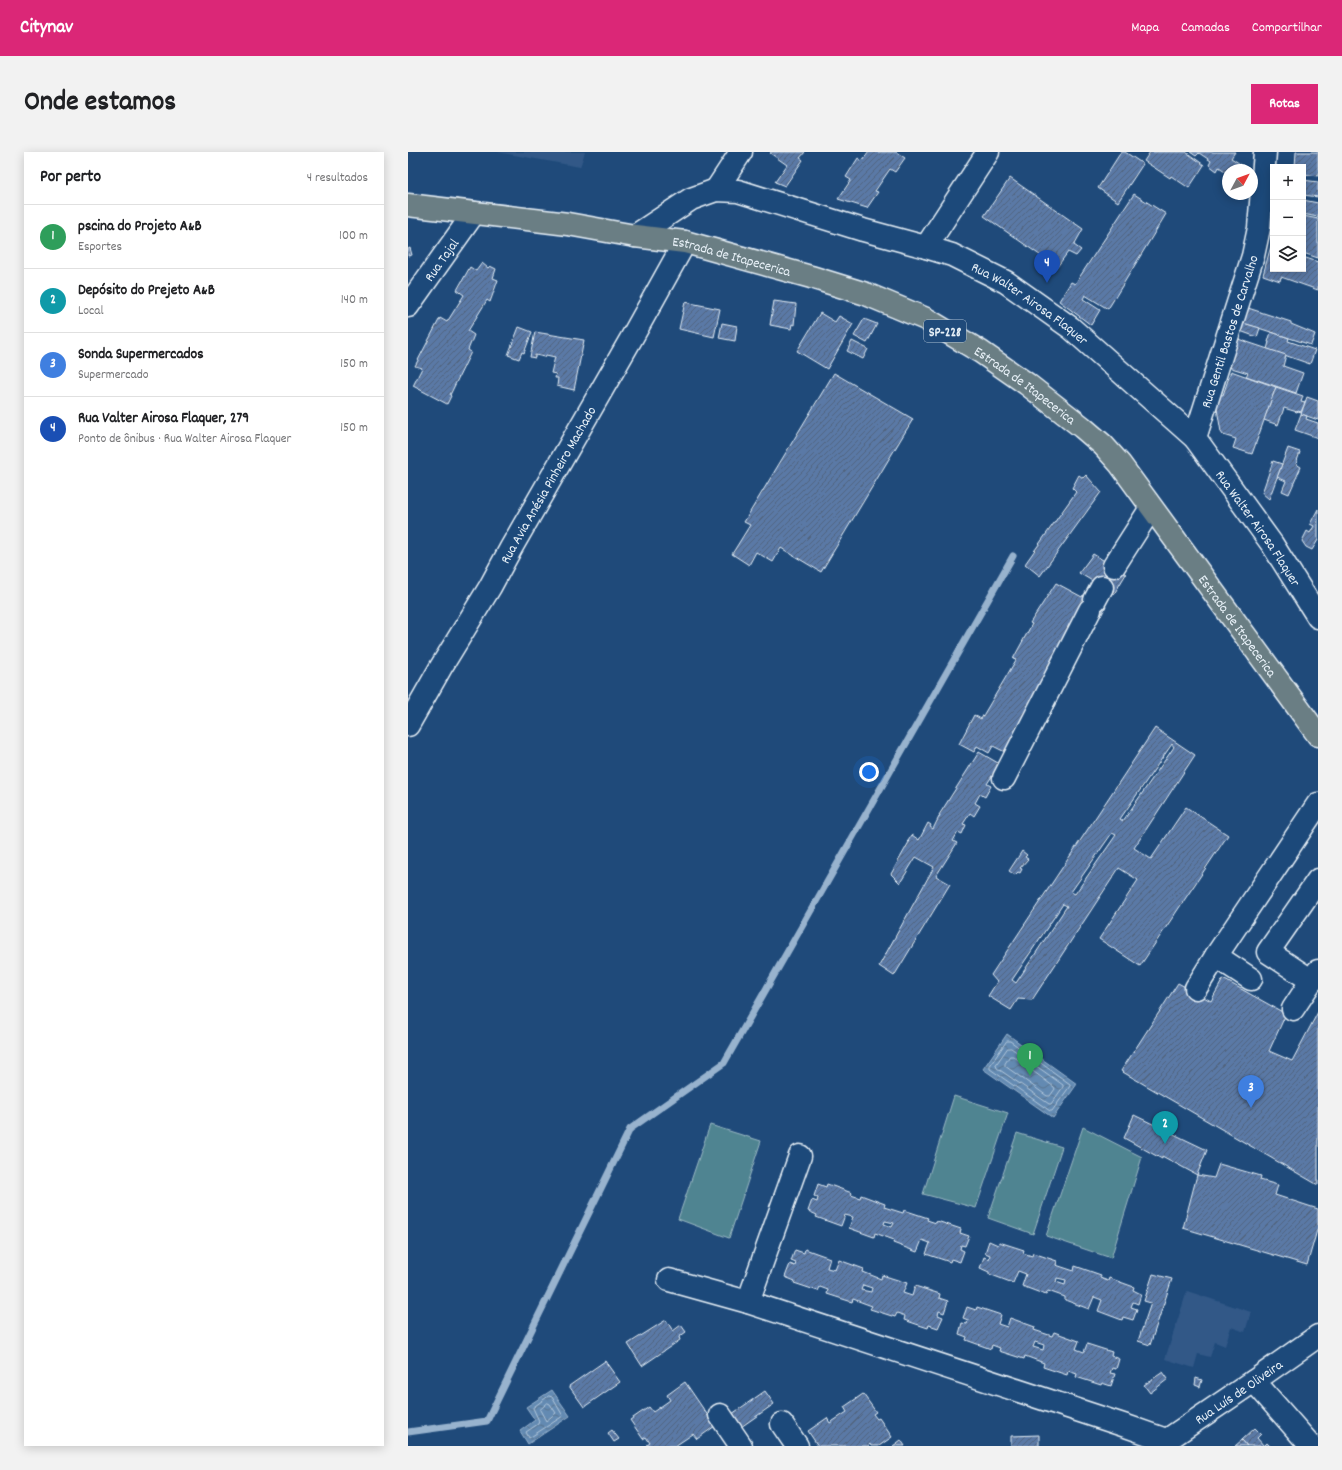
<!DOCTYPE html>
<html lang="pt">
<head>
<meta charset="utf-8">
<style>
	body { margin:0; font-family:Dekko,sans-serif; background:#f2f2f2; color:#202124 }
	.controls { position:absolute; right:12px; top:12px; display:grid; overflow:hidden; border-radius:0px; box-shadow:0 2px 10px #0003 }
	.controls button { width:36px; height:36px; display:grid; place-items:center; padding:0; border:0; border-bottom:1px solid #e0e0e0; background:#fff; color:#202124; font:20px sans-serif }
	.compass { position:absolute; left:814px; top:12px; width:36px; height:36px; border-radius:50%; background:#fff; box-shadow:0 2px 10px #0003; rotate:49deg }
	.you { position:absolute; left:461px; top:620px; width:14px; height:14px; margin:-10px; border:3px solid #fff; border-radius:50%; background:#1a73e8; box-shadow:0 0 0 6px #1a73e833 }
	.badge { display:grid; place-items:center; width:26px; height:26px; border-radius:50%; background:#db2777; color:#fff; font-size:13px; font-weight:700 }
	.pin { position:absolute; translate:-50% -33px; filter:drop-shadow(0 1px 2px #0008) }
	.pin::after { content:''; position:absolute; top:21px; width:14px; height:12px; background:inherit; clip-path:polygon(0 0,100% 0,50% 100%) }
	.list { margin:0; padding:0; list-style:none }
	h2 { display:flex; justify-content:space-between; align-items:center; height:52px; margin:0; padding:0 16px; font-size:17px }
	h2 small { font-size:13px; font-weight:400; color:#757577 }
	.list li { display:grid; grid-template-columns:26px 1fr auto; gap:12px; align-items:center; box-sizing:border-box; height:64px; padding:0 16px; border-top:1px solid #e0e0e0 }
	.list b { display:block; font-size:15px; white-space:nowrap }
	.list p { margin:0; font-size:13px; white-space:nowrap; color:#757577 }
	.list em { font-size:13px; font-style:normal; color:#757577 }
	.icon { flex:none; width:22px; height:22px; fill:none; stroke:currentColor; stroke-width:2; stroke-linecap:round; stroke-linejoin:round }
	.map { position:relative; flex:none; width:910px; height:1294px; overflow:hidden; border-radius:0px }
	header { display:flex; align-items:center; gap:24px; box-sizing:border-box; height:56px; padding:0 20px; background:#db2777; color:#fff }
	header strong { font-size:19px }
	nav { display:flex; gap:22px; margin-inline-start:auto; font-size:14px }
	.intro { display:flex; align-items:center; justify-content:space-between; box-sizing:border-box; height:96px; padding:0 24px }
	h1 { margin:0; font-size:28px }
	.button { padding:10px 18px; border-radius:0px; background:#db2777; color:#fff; font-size:14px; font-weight:700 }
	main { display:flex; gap:24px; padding:0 24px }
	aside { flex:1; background:#fff; border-radius:0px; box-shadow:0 2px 10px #0003 }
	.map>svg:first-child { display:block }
</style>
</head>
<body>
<header>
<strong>Citynav</strong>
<nav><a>Mapa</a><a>Camadas</a><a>Compartilhar</a></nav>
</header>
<div class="intro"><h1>Onde estamos</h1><a class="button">Rotas</a></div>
<main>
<aside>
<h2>Por perto<small>4 resultados</small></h2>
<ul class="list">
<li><span class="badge" style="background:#2e9e5b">1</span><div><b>pscina do Projeto A&amp;B</b><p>Esportes</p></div><em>100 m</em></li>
<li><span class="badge" style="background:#0f9aa8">2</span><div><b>Depósito do Prejeto A&amp;B</b><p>Local</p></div><em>140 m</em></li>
<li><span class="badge" style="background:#3f7fe0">3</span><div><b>Sonda Supermercados</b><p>Supermercado</p></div><em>150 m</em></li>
<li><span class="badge" style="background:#1a4fb4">4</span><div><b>Rua Valter Airosa Flaquer, 279</b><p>Ponto de ônibus · Rua Walter Airosa Flaquer</p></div><em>150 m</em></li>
</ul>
</aside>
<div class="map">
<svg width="910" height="1294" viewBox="0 0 910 1294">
	<defs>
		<pattern id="water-waves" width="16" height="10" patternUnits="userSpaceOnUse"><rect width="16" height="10" fill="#638ab2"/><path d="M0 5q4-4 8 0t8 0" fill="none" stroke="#59738e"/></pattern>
		<pattern id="building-hatch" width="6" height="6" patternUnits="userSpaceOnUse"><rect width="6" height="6" fill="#5a79a6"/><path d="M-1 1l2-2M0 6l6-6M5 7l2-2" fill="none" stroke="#51637d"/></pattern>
	</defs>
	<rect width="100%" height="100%" fill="#1f4a7a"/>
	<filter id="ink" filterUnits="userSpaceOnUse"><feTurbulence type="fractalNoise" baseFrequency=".025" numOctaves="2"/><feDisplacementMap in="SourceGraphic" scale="8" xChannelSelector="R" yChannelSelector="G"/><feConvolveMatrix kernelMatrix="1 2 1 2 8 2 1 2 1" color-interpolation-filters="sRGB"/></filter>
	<g filter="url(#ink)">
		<g fill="#315887">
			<polygon points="89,0 177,0 172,15"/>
			<polygon points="779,1139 843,1160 837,1180 823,1175 817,1194 807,1190 802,1205 790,1202 786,1216 757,1207"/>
		</g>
		<g fill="#508491" stroke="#9cbac4">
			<polygon points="546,944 600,961 568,1056 515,1042"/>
			<polygon points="302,973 353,989 321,1086 270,1067"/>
			<polygon points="675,975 734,1005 703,1106 638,1084"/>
			<polygon points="609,981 654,995 625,1082 580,1066"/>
		</g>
		<g fill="url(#water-waves)" stroke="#98b3ce">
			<polygon points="599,882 669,932 645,966 575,917"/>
			<polygon points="144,1238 162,1264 120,1292 112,1279 127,1268 118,1255"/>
		</g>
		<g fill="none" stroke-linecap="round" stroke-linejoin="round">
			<g stroke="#b3c8dc" stroke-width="1">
				<polygon points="599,889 602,889 662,932 662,934 644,959 642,959 582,917 582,914"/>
				<polygon points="600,896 603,896 655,933 655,935 643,952 641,952 589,916 588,913"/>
				<polygon points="602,904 605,904 646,935 647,937 642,944 639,944 597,914 597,912"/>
				<polygon points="141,1244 144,1245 155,1264 121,1286 118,1280 130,1272 131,1269 125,1256"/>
				<polygon points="140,1251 142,1252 148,1261 138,1269 132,1258"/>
			</g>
			<polyline stroke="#98b3ce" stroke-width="7" points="0,1280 79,1269 222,977 316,911 605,404"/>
		</g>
		<g fill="url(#building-hatch)" stroke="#e8f1f8" fill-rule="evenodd">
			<polygon points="363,0 397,0 392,6 395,8 377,34 367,30 379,13 362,1"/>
			<polygon points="461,0 488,0 497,6 487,20 482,17 467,39 470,40 459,56 430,47 443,28 438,25 450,6 454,9"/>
			<polygon points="713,0 717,0 735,12 710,50 690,36"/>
			<polygon points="742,0 778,0 796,13 781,36 763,24 762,26 736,9"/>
			<polygon points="782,0 827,0 823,6 840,17 839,18 820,18 820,21 811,15 809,19 801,13 803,9 791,1 788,4"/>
			<polygon points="888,0 910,0 910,24 895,22 895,15 887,15"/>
			<polygon points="602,26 675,77 666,93 673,98 668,104 660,100 649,115 576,64"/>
			<polygon points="895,28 910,30 910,45 895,43"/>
			<polygon points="726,42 758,62 700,157 677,143 675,147 692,158 683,173 651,149 663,130 667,132"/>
			<polygon points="895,48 910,51 910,65 895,62"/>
			<polygon points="895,64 910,67 910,106 895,101"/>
			<polygon points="864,90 865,91 865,117 895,117 895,105 910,110 910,138 873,125 872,129 855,123"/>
			<polygon points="2,96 4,103 0,104 0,97"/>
			<polygon points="74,111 80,116 82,114 88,117 85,126 90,128 82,150 79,148 60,179 66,183 60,198 63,200 42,243 43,244 39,252 5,234 14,216 7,214 32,166 39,170 56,143 49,138 62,115 68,119"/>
			<polygon points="366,149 388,152 386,173 384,172 383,177 362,173"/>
			<polygon points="277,150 312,157 306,185 271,177"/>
			<polygon points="840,156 883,170 883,172 907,182 903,193 835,171"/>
			<polygon points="412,161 427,170 431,164 445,172 419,217 389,199"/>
			<polygon points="456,167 469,172 459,191 446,184"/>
			<polygon points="314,171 329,174 327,189 311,186"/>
			<polygon points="835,171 852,176 849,185 832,179"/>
			<polygon points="111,175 124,180 116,201 114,200 111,207 100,203"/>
			<polygon points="127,180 176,188 166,238 149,234 150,226 147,226 148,222 143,221 147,205 138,203 137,205 127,203 127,206 122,205"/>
			<polygon points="863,180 881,186 880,189 907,198 902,212 859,197 861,190 860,190"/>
			<polygon points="830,187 878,203 875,214 895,221 888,241 838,224 840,221 820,215"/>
			<polygon points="444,189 460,197 455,207 439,199"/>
			<polygon points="823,219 868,235 844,302 825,296 828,287 815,283 813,280 808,251 811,242 815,243"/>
			<polygon points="426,221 505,267 413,420 373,396 365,410 348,400 341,413 324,402 342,373 336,370"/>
			<polygon points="868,235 895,244 893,250 897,251 893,260 890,259 889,260 876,256 870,273 856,268"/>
			<polygon points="899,245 910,249 910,268 893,262"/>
			<polygon points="893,262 899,264 898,267 910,271 910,286 887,278"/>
			<polygon points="880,296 892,300 888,312 893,315 881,342 874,339 878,329 869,325"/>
			<polygon points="865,309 874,312 861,347 854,341"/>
			<polygon points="671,323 675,326 678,323 693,340 632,424 617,412 668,340 664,336"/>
			<polygon points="910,357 910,388 904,398 898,395 894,389 899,379 902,381 906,374 902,372"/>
			<polygon points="685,402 718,422 706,442 671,421"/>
			<polygon points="648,431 674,445 675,443 698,454 693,464 680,457 603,603 585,594 581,601 569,594 566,600 551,592 566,563 573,567 608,508 605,507 624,472 622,471"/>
			<path d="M747,576L787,603L726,696L743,707L778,655L820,683L732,814L691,787L730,728L711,716L624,848L610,847L603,858L580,844L589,830L583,823ZM764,592L766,595L715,669L712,667ZM704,681L708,683L667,742L663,740ZM655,752L659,754L608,831L604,828Z"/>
			<polygon points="571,600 590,611 589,613 594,616 588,626 584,624 579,632 583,634 577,645 572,642 567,651 572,654 566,664 562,661 555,672 558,673 554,682 550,680 545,689 549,691 528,724 542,732 486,824 471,814 526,715 508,705 492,731 483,722 501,690 500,689 504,683 511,688 520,671 523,673 522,675 525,677 532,663 531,663"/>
			<polygon points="614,699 619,703 617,705 620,707 612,716 614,717 612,721 610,720 607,723 601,719"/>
			<polygon points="815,827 878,862 861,899 884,909 910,860 910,1033 713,919 770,831 803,849"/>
			<polygon points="726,963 799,998 789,1023 754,1004 754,1007 716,986"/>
			<polygon points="811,1012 853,1024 852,1028 870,1033 867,1043 910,1057 910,1075 899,1113 775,1076 789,1023 806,1026"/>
			<path d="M410,1032L418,1035L419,1032L444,1041L443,1043L452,1046L453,1043L477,1052L476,1055L495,1061L496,1058L520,1066L519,1068L528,1071L529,1069L553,1077L552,1081L561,1084L557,1094L553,1093L552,1097L556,1099L552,1110L543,1107L542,1110L518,1102L522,1091L514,1088L509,1100L485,1091L486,1088L467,1081L466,1085L441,1076L445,1065L437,1063L433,1074L408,1065L409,1063L400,1059L404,1048L409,1050L410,1046L406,1044ZM477,1069L486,1071L484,1075L476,1072Z"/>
			<path d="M581,1089L590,1093L591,1090L616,1098L615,1101L624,1104L625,1101L649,1109L648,1113L666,1119L667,1114L693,1123L692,1126L700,1129L701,1126L726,1135L725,1138L733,1142L730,1152L725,1150L723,1155L729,1157L725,1168L715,1165L714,1168L690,1159L694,1148L686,1145L681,1157L657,1148V1145L640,1139L638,1143L614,1134L618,1122L610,1119L605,1131L581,1122V1120L572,1116L576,1105L581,1107L582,1103L577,1101ZM649,1126L658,1128L657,1133L648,1130Z"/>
			<path d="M397,1097L422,1106L419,1116L427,1118L431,1108L456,1117L455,1120L473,1127L474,1123L499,1131L495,1141L504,1144L507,1134L532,1142L531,1146L540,1149L536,1161L531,1159L530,1163L535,1165L530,1176L521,1173L520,1176L496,1168L497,1164L489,1161L487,1165L462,1157L464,1154L445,1147L444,1150L419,1142L420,1138L412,1135L410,1139L386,1131L387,1129L377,1125L382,1112L387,1114L388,1111L383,1109L387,1098L396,1101ZM455,1133L464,1136L463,1140L453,1138Z"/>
			<polygon points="745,1122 764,1127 742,1193 730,1189 743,1151 736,1149"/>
			<path d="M559,1155L568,1158L569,1155L593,1163L590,1172L599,1175L602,1166L627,1175L626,1178L644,1184L646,1180L671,1189L668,1197L676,1200L679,1192L704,1200L703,1204L711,1207L708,1217L704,1216L702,1221L707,1222L703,1234L694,1231L693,1233L668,1225L669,1222L660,1219L659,1223L635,1215L636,1211L617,1204L616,1207L591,1199L592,1196L584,1193L583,1197L558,1188L559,1185L551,1182L554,1171L559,1172L560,1168L555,1166ZM627,1190L636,1193L635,1198L625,1195Z"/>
			<polygon points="258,1168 265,1179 273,1173 278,1180 271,1185 272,1188 234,1214 220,1192"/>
			<polygon points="197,1209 212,1230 176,1255 161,1234"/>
			<polygon points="755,1220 760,1227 742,1241 736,1233"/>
			<polygon points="788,1226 794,1228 792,1235 787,1233"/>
			<polygon points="277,1230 307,1274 289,1287 285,1282 267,1294 240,1294 239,1293 242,1291 238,1285 235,1287 222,1268 241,1255 245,1260 262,1248 259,1243"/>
			<polygon points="357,1239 366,1252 333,1275 324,1262"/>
			<polygon points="455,1242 468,1260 465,1262 469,1267 471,1266 484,1285 471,1294 463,1294 462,1292 460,1294 410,1294 400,1279 419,1266 422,1271 439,1260 436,1255"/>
			<polygon points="847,1276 853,1282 849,1286 856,1294 859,1291 862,1294 839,1294 834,1288"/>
			<polygon points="204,1278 211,1287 206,1290 200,1281"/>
			<polygon points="631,1283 631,1294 603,1294 603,1284"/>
			<polygon points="493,1288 497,1294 485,1294"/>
			<polygon points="834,1288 839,1294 827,1294"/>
		</g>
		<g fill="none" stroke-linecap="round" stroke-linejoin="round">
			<defs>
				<g id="minor">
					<polyline points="308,38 333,0"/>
					<path id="s1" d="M227,84L283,47L308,38L330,39L455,78L518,95L544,103L598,130L663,176L787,286L864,392L910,465"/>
					<polyline points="518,95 580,0"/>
					<path id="s2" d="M0,154L66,61"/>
					<path id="s3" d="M787,286L845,104L851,76L857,0"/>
					<polyline points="706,414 743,356"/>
					<polyline points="687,448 694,435"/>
					<path id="s4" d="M0,573L33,515L82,435L103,396L223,187L277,90"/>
					<polyline points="596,626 682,458"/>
					<polyline points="843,827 808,804 910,652"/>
					<polyline points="904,829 860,800 910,728"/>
					<polyline points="788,836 808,804"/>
					<polyline points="885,857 910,819"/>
					<polyline points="261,1128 340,1150 718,1274 758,1288"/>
					<polyline points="340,1150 392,1004"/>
					<polyline points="846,1229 903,1294"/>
					<polyline points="312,1263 333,1294"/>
					<polyline points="374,1272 389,1294"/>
					<path id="s5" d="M750,1294L846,1229L910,1184"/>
				</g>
				<g id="major">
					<path id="s6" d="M0,53L160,72L227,84L277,90L403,125L458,142L518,167L573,200L619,232L674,275L695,293L712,312L910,583"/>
				</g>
			</defs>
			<use href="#minor" stroke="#e8f1f8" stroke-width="25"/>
			<use href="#major" stroke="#e8f1f8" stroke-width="25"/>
			<use href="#minor" stroke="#1f4a7a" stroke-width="22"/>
			<use href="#major" stroke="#6b7e84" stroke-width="22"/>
		</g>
	</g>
	<g text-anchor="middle" stroke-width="3.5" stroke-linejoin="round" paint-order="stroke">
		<rect fill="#1f4a7a" stroke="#acbfd2" stroke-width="1" x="516" y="168" width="42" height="22" rx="3"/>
		<g font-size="13" font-weight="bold" fill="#e8f1f8">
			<text x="537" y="184">SP-228</text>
		</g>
		<g font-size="14" fill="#e8f1f8" stroke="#1f4a7a">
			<text dy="5" stroke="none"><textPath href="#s6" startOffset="328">Estrada de Itapecerica</textPath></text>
			<text dy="5" stroke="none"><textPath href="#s2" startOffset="57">Rua Tajal</textPath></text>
			<text dy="5" stroke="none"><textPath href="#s1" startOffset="431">Rua Walter Airosa Flaquer</textPath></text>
			<text dy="5" stroke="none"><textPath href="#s3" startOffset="112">Rua Gentil Bastos de Carvalho</textPath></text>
			<text dy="5" stroke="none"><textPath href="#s6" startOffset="652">Estrada de Itapecerica</textPath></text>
			<text dy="5" stroke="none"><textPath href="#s4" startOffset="278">Rua Avia Anésia Pinheiro Machado</textPath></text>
			<text dy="5" stroke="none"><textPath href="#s1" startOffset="755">Rua Walter Airosa Flaquer</textPath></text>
			<text dy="5" stroke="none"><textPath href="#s6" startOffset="976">Estrada de Itapecerica</textPath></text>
			<text dy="5" stroke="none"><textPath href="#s5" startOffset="97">Rua Luís de Oliveira</textPath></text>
		</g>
	</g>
</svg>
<div class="controls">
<button>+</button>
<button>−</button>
<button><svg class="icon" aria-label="layers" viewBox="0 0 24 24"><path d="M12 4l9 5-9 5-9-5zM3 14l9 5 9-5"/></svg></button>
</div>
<svg class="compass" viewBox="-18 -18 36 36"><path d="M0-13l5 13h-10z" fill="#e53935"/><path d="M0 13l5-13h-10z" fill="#757577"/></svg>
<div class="you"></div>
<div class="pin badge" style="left:622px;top:924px;background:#2e9e5b">1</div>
<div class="pin badge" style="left:757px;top:992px;background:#0f9aa8">2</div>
<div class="pin badge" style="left:843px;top:956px;background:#3f7fe0">3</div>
<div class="pin badge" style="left:639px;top:131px;background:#1a4fb4">4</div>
</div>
</main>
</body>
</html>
